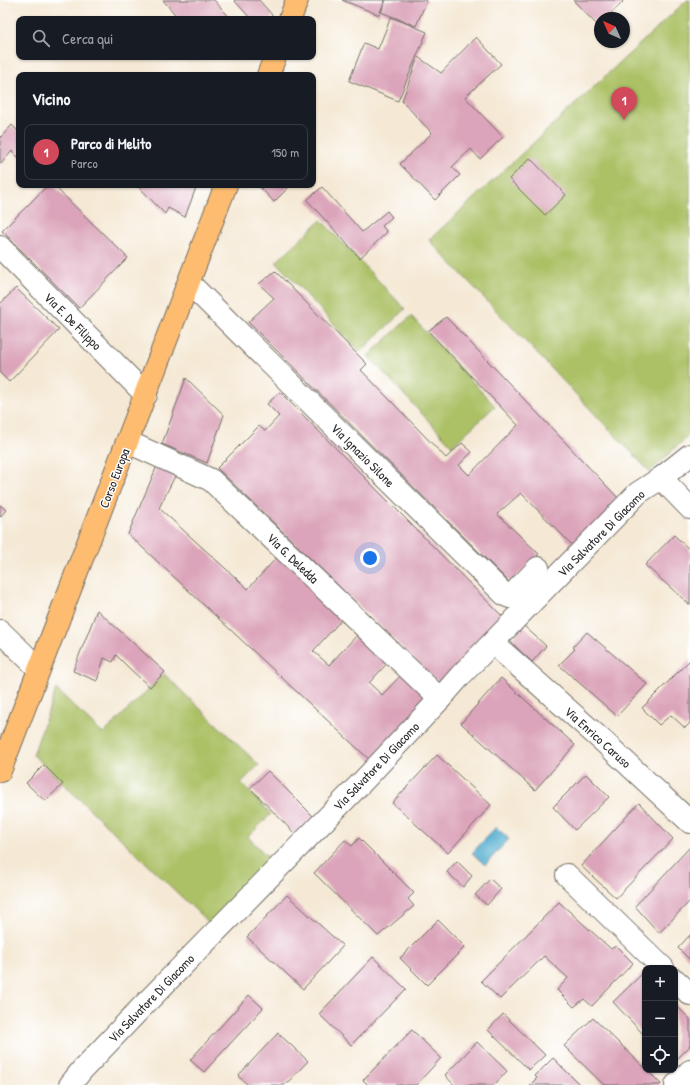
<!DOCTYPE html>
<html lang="it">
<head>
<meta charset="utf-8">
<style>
	body { margin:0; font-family:"Patrick Hand",sans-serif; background:#242831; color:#f1f3f6 }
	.controls { position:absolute; right:12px; bottom:12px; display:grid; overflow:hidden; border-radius:8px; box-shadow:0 1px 3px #0004 }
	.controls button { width:36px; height:36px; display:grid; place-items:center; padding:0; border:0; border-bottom:1px solid #363941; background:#171b24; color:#f1f3f6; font:20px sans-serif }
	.compass { position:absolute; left:594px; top:12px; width:36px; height:36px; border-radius:50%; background:#171b24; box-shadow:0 1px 3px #0004; rotate:315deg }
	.you { position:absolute; left:370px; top:558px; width:14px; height:14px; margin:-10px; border:3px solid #fff; border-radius:50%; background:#1a73e8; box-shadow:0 0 0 6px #1a73e833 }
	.badge { display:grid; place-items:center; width:26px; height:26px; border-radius:50%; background:#d1495b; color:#fff; font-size:13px; font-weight:700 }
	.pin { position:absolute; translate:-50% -33px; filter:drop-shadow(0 1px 2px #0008) }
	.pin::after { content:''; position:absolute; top:21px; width:14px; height:12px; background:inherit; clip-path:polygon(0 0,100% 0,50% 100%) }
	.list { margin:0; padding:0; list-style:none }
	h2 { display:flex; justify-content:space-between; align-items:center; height:52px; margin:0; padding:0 16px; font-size:17px }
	h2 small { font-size:13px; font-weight:400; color:#9ea1a6 }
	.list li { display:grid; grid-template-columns:26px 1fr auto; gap:12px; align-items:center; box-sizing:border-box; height:56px; margin:0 8px 8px; padding:0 8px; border:1px solid #363941; border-radius:8px }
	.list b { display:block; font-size:15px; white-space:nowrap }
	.list p { margin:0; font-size:13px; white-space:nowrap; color:#9ea1a6 }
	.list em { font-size:13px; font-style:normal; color:#9ea1a6 }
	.icon { flex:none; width:22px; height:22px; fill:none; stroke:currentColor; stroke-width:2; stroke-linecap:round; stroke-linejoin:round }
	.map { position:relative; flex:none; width:690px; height:1085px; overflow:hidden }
	.search { position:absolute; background:#171b24; box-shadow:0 1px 3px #0004; left:16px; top:16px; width:300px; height:44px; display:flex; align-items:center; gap:10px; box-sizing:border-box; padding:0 14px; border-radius:8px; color:#9ea1a6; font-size:15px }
	.panel { position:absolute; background:#171b24; box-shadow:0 1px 3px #0004; left:16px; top:72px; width:300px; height:116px; border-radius:8px }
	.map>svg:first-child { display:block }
</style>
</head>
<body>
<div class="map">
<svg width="690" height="1085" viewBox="0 0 690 1085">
	<rect width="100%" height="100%" fill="#fff"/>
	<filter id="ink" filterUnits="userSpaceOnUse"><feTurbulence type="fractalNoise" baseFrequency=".025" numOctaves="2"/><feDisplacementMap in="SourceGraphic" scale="8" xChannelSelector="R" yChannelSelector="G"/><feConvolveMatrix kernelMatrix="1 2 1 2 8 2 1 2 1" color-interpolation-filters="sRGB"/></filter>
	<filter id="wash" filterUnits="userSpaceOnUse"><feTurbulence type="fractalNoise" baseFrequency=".012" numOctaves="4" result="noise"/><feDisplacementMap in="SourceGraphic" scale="16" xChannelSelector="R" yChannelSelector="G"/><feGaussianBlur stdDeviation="0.9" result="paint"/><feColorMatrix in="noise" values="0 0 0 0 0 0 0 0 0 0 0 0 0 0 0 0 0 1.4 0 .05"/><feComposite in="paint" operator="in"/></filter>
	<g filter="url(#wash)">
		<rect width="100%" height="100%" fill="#f5e9d5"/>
		<g fill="#acc166" stroke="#6c7648">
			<polygon points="687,0 690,0 690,434 650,472 429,240"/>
			<polygon points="321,220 405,309 360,352 276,262"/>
			<polygon points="411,316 495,406 452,446 368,356"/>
			<polygon points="164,674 259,765 241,783 271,814 248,837 274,863 211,925 33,755 56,689 103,734"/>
		</g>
		<polygon fill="#50abce" stroke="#3e6b7c" points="496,827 509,839 485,865 472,853"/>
		<g id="blocks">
			<g fill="#dba4ba">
				<polygon points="163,0 214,0 231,19 179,19"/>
				<polygon points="234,0 259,0 272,15 271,19 251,19"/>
				<polygon points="342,0 385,0 379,15"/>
				<polygon points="386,0 427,0 416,26 381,12"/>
				<polygon points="573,0 621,0 623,2 606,18 600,18 600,24 598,26"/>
				<polygon points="391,17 427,32 398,101 349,81 364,43 378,49"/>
				<polygon points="476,37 501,64 465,97 503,137 480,159 471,149 452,167 460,175 435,200 400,164 432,133 402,101 418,57 441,73"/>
				<polygon points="12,125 19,132 19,158 12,151 1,164 0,162 0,138"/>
				<polygon points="530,158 566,195 545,215 509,179"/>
				<polygon points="48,185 53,185 128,258 79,308 2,231"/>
				<polygon points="137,185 197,185 185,217 168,208 165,214"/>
				<polygon points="259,185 291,185 274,202 259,186"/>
				<polygon points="322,187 362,232 387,211 392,217 382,226 387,232 360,258 307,200"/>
				<polygon points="275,271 367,364 361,370 446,458 462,443 472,452 459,465 469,475 518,425 428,331 446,317 621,501 575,548 521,493 497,514 539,554 510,583 248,322 274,298 259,284"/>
				<polygon points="16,288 59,330 9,382 0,373 0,304"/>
				<polygon points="186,378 224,415 207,463 162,444"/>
				<polygon points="280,392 506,620 443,687 217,468 259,426 265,431 279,416 267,404"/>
				<polygon points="157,466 176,474 159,508 248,589 279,555 344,617 313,651 329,665 361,631 391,659 369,683 382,695 403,673 431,698 372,762 128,534"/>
				<polygon points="0,505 6,510 0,517"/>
				<polygon points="674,535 690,550 690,605 645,565"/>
				<polygon points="97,610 165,672 150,687 131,670 116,655 113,662 104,658 97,681 73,671"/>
				<polygon points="524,626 546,646 532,662 510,641"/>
				<polygon points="587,632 647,684 617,716 559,665 575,649 573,647"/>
				<polygon points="690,660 690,723 685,728 671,715 659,725 642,708"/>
				<polygon points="501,678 575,745 535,790 461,723"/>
				<polygon points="437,755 491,805 448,853 392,803"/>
				<polygon points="44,765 63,784 45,801 26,783"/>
				<polygon points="268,771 318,821 300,839 250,788"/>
				<polygon points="586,774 609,797 575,830 553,807"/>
				<polygon points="639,803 673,839 616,898 581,866"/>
				<polygon points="359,838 414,893 408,899 414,906 378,936 314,873 345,840 352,846"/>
				<polygon points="690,847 690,901 659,933 635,906"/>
				<polygon points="457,861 472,876 463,887 447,872"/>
				<polygon points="490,879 501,889 487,905 475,895"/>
				<polygon points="287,895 343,946 303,989 247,937"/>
				<polygon points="559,902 611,949 616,946 633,963 592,1006 584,999 574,1007 557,990 568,978 544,956 500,999 481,981"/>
				<polygon points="438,920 465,947 427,985 400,958"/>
				<polygon points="690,935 690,960 678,948"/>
				<polygon points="373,957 406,989 351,1045 319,1014"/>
				<polygon points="643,973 645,974 645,1036 613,1002"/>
				<polygon points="249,995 263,1008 204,1072 190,1060"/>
				<polygon points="675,1004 690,1019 690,1046 675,1061"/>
				<polygon points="503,1014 545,1055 529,1070 488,1030"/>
				<polygon points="593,1018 645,1068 645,1070 647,1070 661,1084 660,1085 604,1085 564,1046"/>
				<polygon points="412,1030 441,1058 416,1085 368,1085 363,1080"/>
				<polygon points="278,1033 308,1061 285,1085 248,1085 238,1076"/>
				<polygon points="477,1042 507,1071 494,1085 454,1085 445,1075"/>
				<polygon points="553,1058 580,1085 530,1085 537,1078 535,1076"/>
			</g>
		</g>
	</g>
	<g filter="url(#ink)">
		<use href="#blocks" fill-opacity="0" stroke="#726e66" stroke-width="1"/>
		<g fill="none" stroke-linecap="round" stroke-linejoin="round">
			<defs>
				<g id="minor">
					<polyline points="0,247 146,395"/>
					<polyline points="189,283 505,595 510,597 538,568"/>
					<polyline points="128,442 211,480 440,699"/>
					<polyline points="661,478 690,508"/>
					<polyline points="0,631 39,669"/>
					<polyline points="504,653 604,742 690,822"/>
					<polyline points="567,875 663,968"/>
					<polyline points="675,980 690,994"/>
					<polyline points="70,1085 82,1070 140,1009 364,780 440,699 461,675 638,493 661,478 690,455"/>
					<polyline points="676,1085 690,1071"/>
				</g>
				<g id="major">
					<polyline points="290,19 297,0"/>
					<polyline points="268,75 275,57"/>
					<polyline points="0,771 226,185"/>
				</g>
			</defs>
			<use href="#minor" stroke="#726e66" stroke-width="24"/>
			<use href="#major" stroke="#726e66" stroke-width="24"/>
			<use href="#minor" stroke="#fff" stroke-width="22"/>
			<use href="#major" stroke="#fdbc70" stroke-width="22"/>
		</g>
	</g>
	<g text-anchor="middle" stroke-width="3" stroke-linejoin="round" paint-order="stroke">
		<g font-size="13" fill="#2b2b2b" stroke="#fff">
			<text transform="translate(73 321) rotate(45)" y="5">Via E. De Filippo</text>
			<text transform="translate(363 455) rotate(45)" y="5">Via Ignazio Silone</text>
			<text transform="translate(114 478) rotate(-69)" y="5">Corso Europa</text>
			<text transform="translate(601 533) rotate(-45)" y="5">Via Salvatore Di Giacomo</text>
			<text transform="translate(293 558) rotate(44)" y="5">Via G. Deledda</text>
			<text transform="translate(598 737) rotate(42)" y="5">Via Enrico Caruso</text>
			<text transform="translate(376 766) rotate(-46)" y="5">Via Salvatore Di Giacomo</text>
			<text transform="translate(151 998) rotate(-46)" y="5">Via Salvatore Di Giacomo</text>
		</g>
	</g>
</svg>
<div class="controls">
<button>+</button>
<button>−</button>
<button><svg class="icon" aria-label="locate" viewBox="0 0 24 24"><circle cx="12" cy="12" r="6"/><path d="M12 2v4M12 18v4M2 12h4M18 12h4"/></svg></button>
</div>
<svg class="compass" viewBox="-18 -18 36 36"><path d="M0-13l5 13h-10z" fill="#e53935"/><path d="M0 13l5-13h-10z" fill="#9ea1a6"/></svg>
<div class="you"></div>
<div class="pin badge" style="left:624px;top:120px">1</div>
<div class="search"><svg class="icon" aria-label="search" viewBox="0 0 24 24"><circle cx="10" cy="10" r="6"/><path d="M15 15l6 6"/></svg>Cerca qui</div>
<section class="panel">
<h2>Vicino<small></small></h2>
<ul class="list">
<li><span class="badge">1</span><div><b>Parco di Melito</b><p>Parco</p></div><em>150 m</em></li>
</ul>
</section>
</div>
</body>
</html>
